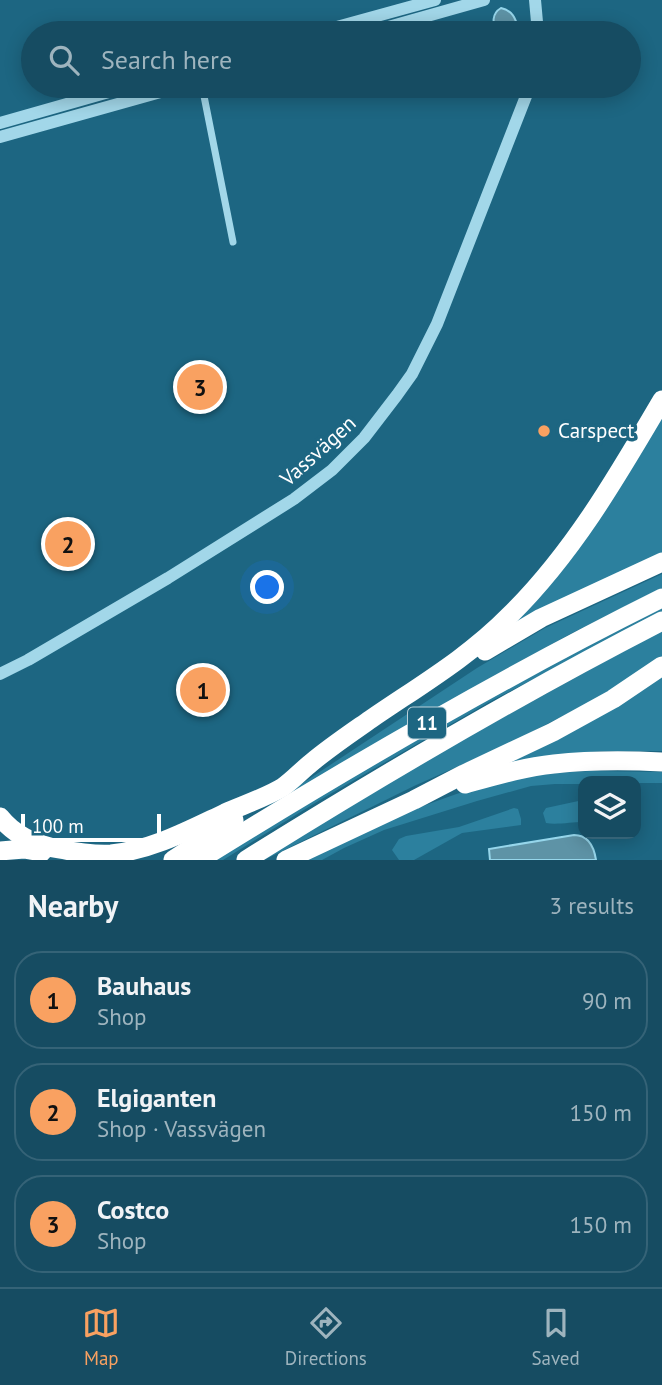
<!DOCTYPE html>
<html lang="en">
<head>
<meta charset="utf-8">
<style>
	body { margin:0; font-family:"PT Sans",sans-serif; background:#23566b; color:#f1f3f6 }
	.controls { position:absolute; right:21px; bottom:21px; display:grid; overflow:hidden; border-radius:14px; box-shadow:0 4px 18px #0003 }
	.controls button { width:63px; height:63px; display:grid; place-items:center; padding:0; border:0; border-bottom:2px solid #356377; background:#164c62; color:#f1f3f6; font:35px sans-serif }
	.scale { position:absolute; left:21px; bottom:18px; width:140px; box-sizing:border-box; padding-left:7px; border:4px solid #fff; border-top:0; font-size:19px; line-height:24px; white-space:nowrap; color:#fff; -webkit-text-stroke:5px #1d6682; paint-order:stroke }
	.you { position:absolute; left:268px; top:588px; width:24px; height:24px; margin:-18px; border:5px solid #fff; border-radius:50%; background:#1a73e8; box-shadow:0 0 0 10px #1a73e833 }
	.badge { display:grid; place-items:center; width:46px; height:46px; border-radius:50%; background:#f9a161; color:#111; font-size:23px; font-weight:700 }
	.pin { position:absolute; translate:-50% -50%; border:4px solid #fff; box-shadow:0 2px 7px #0006 }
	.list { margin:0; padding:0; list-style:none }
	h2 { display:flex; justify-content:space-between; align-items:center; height:91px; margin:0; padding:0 28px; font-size:30px }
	h2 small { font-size:23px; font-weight:400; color:#9eb4be }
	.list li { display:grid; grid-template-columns:46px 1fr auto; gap:21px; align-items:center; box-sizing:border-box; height:98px; margin:0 14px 14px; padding:0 14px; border:2px solid #356377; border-radius:28px }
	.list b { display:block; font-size:26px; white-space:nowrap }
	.list p { margin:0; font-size:23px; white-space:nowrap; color:#9eb4be }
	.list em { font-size:23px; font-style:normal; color:#9eb4be }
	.icon { flex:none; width:38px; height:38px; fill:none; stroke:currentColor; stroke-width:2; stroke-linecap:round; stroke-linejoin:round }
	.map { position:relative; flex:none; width:662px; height:860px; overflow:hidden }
	.search { position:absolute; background:#164c62; box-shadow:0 4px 18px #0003; left:21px; right:21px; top:21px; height:77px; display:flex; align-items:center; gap:18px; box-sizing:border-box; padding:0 24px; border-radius:38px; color:#9eb4be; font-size:26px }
	.sheet { height:427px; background:#164c62 }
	nav { display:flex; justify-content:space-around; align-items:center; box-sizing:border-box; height:98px; border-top:2px solid #356377; background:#164c62; font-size:19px; color:#9eb4be }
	nav a { display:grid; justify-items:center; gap:4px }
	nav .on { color:#f9a161 }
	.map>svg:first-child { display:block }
</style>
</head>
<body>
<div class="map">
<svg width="662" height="860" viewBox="0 0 662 860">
	<rect width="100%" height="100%" fill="#1d6682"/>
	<g fill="#2c809e">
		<polygon points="662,409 662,557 500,637"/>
		<polygon points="662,574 662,588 572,633 490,678 262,810 477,668 545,628"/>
		<polygon points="662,601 662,613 491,701 320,800 223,860 205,860"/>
		<polygon points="662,630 662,659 592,701 508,744 414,786 264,860 342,806"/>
		<polygon points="662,674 662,751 601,751 560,755 492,769"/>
		<path d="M591,771L662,772V783H636V781H583V784H555L531,786L477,801L384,830L344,848L322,860H300C369,829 437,795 511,779C537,774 564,772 591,771Z"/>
		<path d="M583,800V822C572,822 556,825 546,823L543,813L546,808Z"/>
		<polygon points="514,808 518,809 521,819 521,825 462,833 414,860 399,860 392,850 399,839 406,836 459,827"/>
	</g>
	<g fill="#5e93a6" stroke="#96d6eb" stroke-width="2">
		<path d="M501,8C515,11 516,22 520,33H496C493,23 491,14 501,8Z"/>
		<path d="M574,835C589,835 594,847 596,860H490L489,849Z"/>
	</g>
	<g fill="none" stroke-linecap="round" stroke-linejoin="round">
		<polyline stroke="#a2d7e9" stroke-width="7" points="202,86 233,242"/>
		<g stroke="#a2d7e9" stroke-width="12">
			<polyline points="535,0 538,33"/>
			<polyline points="315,33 435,0"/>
			<polyline points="367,33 484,0"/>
			<polyline points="0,123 130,86"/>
			<polyline points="0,137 182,86"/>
			<polyline points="0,674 28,660 168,578 294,499 332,470 364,438 397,395 412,374 437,324 530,86"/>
		</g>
		<g stroke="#fff" stroke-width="19">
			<polyline points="485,651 541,618 662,562"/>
			<path d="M465,784C494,776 524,767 554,764C590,760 626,760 662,762"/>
			<path d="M0,817C15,836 36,845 59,849C75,852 95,855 111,854C152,850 189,830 225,813C243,805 267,797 283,787C293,780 302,770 311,763C330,747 351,733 371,719C419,686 469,657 510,615C573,553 618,475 662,400"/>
			<polyline points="0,851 24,849 42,852"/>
			<polyline points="173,860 234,820"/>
			<path d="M199,860C350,766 503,677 662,598"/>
			<path d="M246,860C382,775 520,694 662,621"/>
			<polyline points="286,860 414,800 464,774 553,732 613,699 662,666"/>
		</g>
	</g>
	<circle fill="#f9a161" stroke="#1d6682" stroke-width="2.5" cx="544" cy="431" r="7"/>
	<g text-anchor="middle" stroke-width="7" stroke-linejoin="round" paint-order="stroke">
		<rect fill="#1d6682" stroke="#bbd1da" stroke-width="2" x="408" y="707.5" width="38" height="31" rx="5"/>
		<g font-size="19" font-weight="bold" fill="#fff">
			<text x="427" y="730">11</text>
		</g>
		<g font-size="21" fill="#fff" stroke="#1d6682" text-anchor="start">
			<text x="558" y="438">Carspect</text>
		</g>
		<g font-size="21" fill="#fff" stroke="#1d6682">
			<text transform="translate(318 451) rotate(-42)" y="7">Vassvägen</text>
		</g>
	</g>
</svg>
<div class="controls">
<button><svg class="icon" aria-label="layers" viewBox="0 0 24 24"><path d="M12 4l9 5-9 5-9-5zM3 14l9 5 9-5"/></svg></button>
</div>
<div class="scale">100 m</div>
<div class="you"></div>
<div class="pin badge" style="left:203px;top:690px">1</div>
<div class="pin badge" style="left:68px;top:544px">2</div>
<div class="pin badge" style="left:200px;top:387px">3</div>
<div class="search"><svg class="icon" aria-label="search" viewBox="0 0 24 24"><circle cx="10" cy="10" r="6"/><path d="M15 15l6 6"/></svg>Search here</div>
</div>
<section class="sheet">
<h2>Nearby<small>3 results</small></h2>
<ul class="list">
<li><span class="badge">1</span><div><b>Bauhaus</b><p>Shop</p></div><em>90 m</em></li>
<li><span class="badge">2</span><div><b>Elgiganten</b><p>Shop · Vassvägen</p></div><em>150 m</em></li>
<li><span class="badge">3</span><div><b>Costco</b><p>Shop</p></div><em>150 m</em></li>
</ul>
</section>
<nav>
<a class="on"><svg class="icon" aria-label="map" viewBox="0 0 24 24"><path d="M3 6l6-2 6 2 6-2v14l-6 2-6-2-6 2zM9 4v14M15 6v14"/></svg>Map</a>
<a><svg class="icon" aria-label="directions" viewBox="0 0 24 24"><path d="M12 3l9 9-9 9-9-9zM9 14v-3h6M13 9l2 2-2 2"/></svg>Directions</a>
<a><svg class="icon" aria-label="saved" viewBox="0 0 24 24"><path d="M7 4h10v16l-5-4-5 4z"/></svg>Saved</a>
</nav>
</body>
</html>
